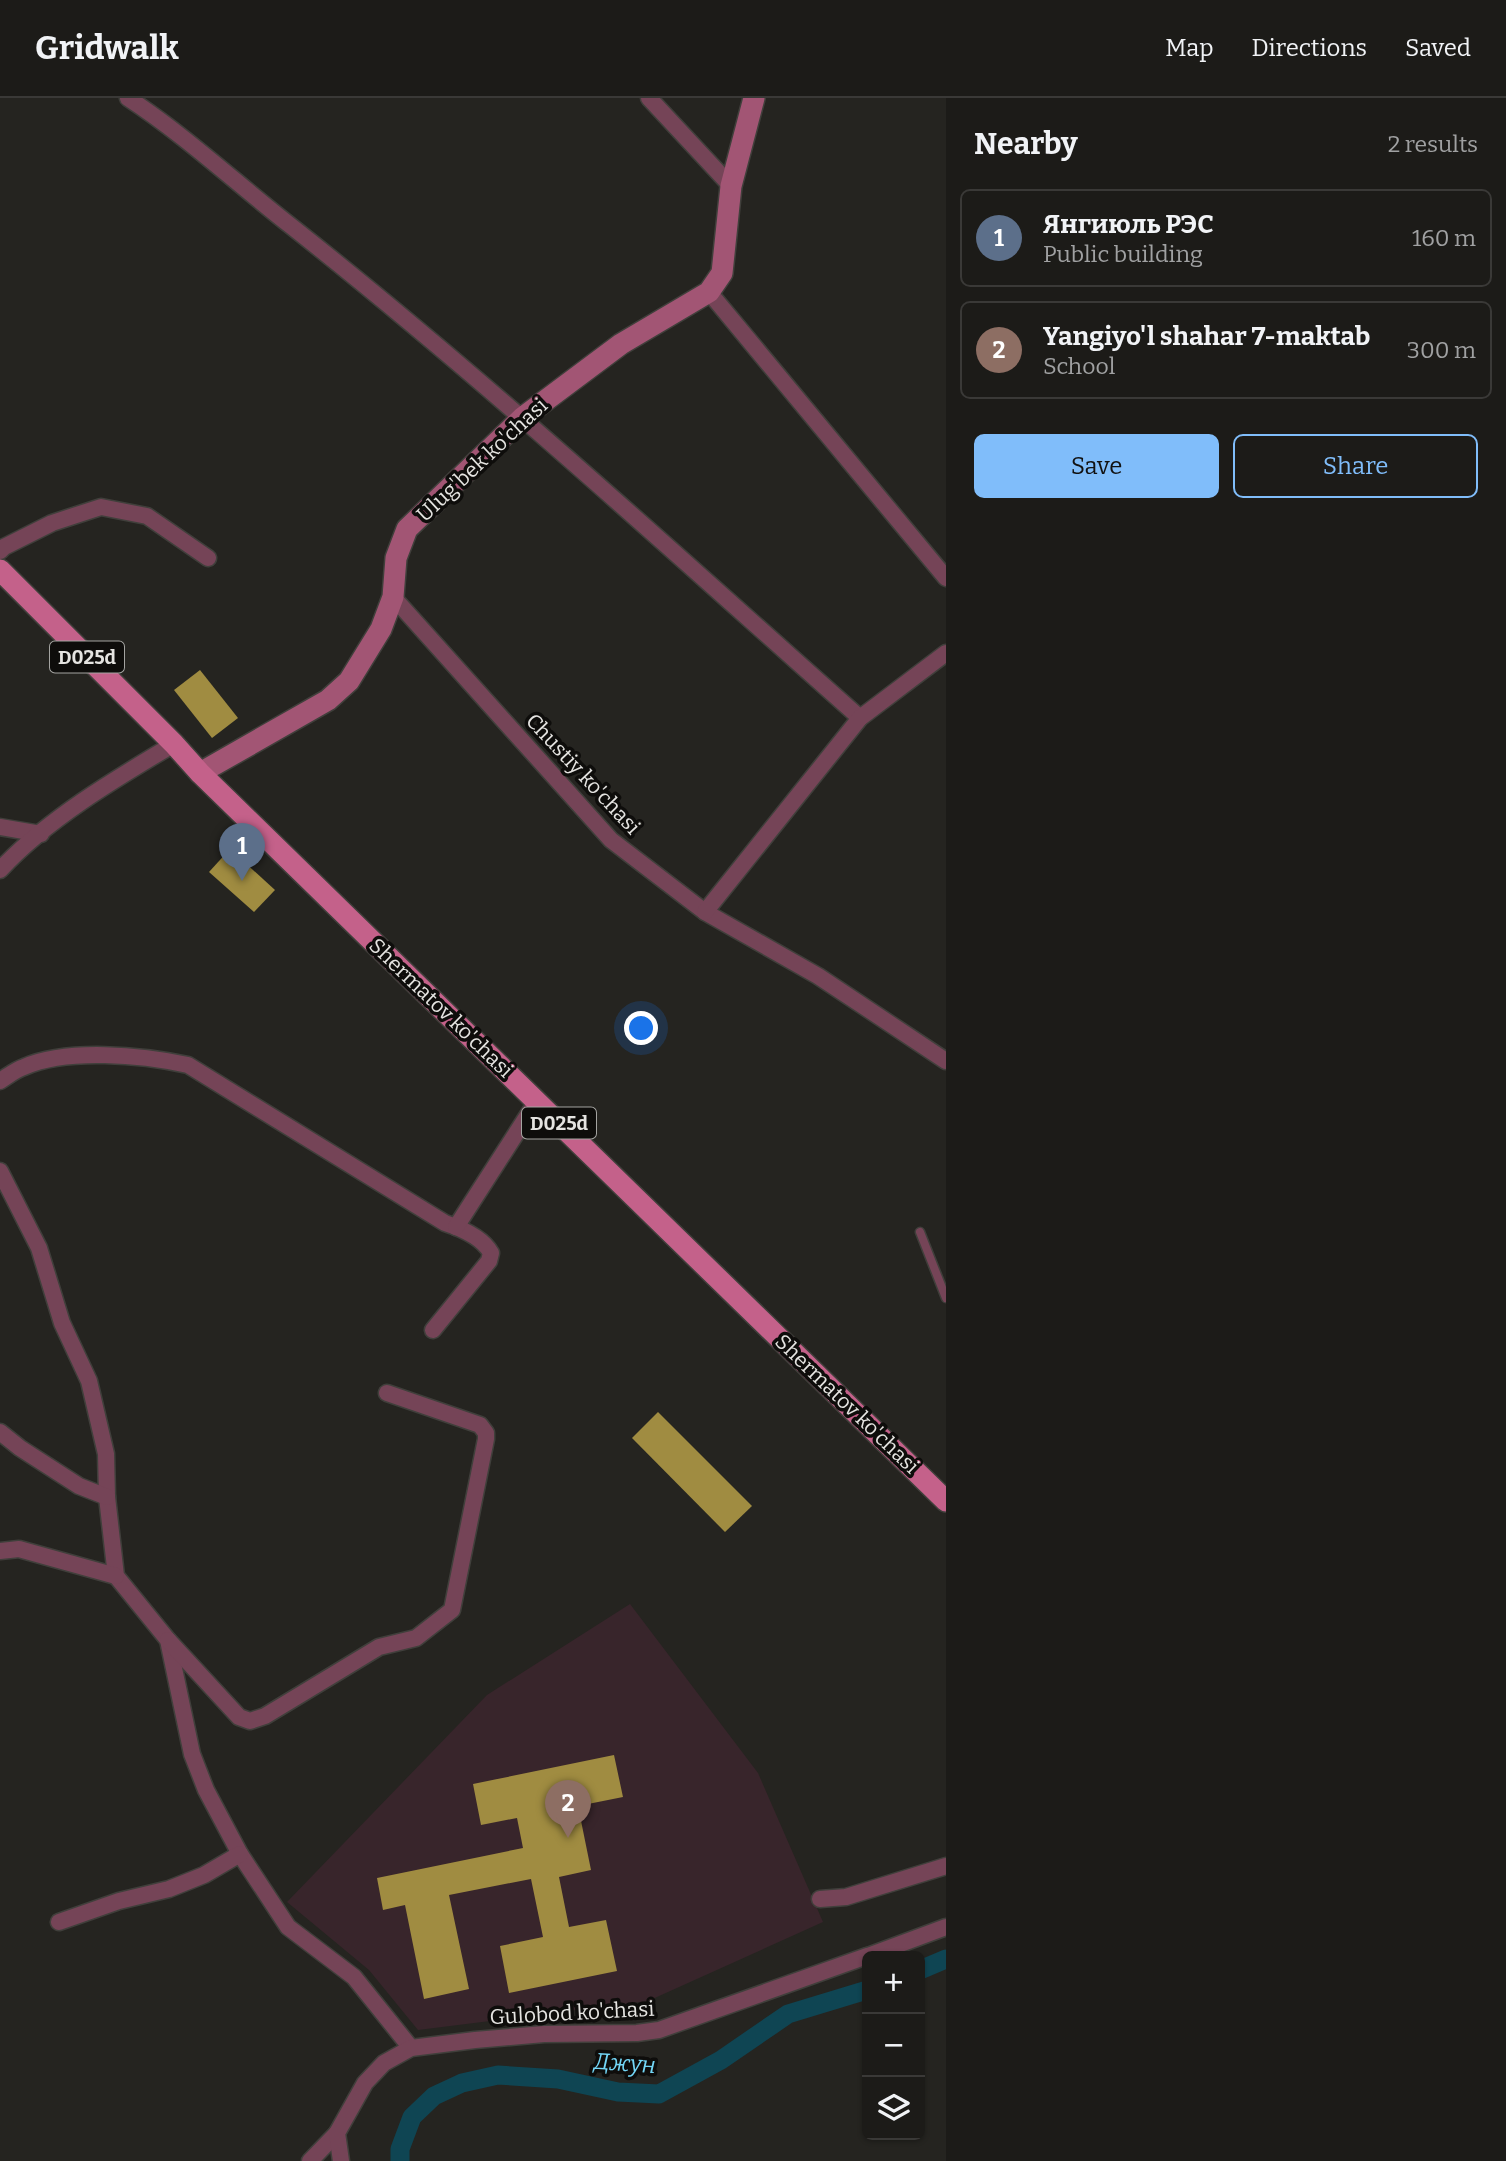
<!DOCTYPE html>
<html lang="en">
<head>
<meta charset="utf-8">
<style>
	body { margin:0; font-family:Bitter,serif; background:#252421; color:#f1f3f6 }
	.controls { position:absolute; right:21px; bottom:21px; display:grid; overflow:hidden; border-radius:10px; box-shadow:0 2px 5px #0004 }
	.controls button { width:63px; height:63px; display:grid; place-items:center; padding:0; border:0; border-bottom:2px solid #3a3937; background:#1c1b18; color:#f1f3f6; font:35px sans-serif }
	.you { position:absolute; left:642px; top:931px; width:24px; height:24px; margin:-18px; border:5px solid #fff; border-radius:50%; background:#1a73e8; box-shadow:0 0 0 10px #1a73e833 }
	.badge { display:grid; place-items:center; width:46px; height:46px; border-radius:50%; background:#80bdfa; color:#fff; font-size:23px; font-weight:700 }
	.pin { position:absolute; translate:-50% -58px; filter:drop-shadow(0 2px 4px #0008) }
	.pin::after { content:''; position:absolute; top:37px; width:24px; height:21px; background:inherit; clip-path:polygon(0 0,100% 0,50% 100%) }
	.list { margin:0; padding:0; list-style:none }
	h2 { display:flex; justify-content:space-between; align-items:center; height:91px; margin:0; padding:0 28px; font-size:30px }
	h2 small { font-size:23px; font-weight:400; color:#a0a1a2 }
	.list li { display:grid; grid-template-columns:46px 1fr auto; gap:21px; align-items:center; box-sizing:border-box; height:98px; margin:0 14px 14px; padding:0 14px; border:2px solid #3a3937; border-radius:10px }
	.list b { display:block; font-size:26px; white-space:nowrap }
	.list p { margin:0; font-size:23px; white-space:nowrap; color:#a0a1a2 }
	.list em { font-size:23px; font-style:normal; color:#a0a1a2 }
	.actions { display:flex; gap:14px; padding:21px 28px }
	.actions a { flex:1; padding:16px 0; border:2px solid #80bdfa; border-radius:10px; text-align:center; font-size:24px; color:#80bdfa }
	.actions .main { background:#80bdfa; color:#111 }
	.icon { flex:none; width:38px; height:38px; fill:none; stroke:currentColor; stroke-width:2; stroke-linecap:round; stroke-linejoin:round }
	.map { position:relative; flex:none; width:946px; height:2063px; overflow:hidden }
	header { display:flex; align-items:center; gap:42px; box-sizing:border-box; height:98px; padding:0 35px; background:#1c1b18; border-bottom:2px solid #3a3937 }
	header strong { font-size:33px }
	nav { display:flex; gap:38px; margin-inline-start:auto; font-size:24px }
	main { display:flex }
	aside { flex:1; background:#1c1b18 }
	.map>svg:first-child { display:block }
</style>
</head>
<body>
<header>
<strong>Gridwalk</strong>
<nav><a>Map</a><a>Directions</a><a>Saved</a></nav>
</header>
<main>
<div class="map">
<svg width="946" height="2063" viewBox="0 0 946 2063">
	<rect width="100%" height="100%" fill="#252420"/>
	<polygon fill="#38252b" points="630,1506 758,1675 823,1824 648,1903 418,1932 369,1872 287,1804 487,1597"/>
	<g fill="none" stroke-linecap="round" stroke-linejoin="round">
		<g stroke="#0f4553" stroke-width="19">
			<polyline points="920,1872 946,1861"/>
			<polyline points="400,2063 400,2051 412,2019 434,1998 462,1985 498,1977 558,1981 618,1994 659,1996 721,1962 788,1916 867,1892"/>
		</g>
	</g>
	<g fill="#a08c41">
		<polygon points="200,572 238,620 212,640 174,592"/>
		<polygon points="230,751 275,792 254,814 209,774"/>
		<polygon points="658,1314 752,1408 725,1434 632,1340"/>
		<polygon points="614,1657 623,1699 578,1708 591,1772 559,1779 569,1829 606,1822 617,1873 509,1895 500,1848 543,1839 531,1781 449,1797 469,1891 424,1901 405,1807 383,1812 377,1780 523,1750 517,1720 481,1727 473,1686"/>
	</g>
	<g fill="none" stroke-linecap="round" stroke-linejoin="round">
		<defs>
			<polyline id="lane" points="920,1134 946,1200"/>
			<g id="street">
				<path d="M128,0C186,38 236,85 291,128C487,283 672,453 860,620"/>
				<polyline points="649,0 731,88"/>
				<polyline points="709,194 946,480"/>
				<polyline points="0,453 4,449 52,425 101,409 147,418 208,460"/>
				<polyline points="393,499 611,742 705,814 818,878 946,963"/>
				<polyline points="0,729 41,736"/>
				<path d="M0,772C46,722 115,681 174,646"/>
				<polyline points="705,814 860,620 946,555"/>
				<path d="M0,983C8,978 15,972 24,969C67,950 142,957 188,967L445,1125C460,1130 483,1140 491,1155L489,1163L433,1232"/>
				<polyline points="0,1073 39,1150 62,1225 89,1283 106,1356 107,1399 116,1478 168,1542 192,1656 206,1692 240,1756 288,1829 354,1879 411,1950"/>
				<polyline points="456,1129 537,1003"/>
				<polyline points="0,1334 20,1350 79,1388 107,1399"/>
				<polyline points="0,1453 19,1451 116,1478"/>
				<polyline points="168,1542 239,1619 250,1623 265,1618 379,1549 416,1540 452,1512 486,1341 486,1335 480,1327 387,1295"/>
				<polyline points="820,1801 846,1799 946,1768"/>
				<polyline points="59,1824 119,1803 169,1791 204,1777 240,1756"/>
				<polyline points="868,1858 946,1829"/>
				<polyline points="310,2063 337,2035"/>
				<polyline points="341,2063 337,2035 365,1985 384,1965 411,1950 475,1942 544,1936 637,1935 659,1932 867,1858"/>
			</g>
			<polyline id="secondary" points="200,675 328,602 349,583 381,531 393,499 396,460 407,431 522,320 621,246 709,194 722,175 731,88 754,0"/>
			<polyline id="primary" points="0,472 174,646 200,675 946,1403"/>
		</defs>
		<use href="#lane" stroke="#403f3b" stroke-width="11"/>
		<use href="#street" stroke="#403f3b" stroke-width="19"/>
		<use href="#secondary" stroke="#403f3b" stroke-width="24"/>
		<use href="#primary" stroke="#403f3b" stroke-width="24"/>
		<use href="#lane" stroke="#754457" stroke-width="8"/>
		<use href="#street" stroke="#754457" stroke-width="16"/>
		<use href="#secondary" stroke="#a25574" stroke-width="21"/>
		<use href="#primary" stroke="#c4618a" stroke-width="21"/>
	</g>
	<g text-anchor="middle" stroke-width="7" stroke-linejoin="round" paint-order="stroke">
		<g fill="#0e0d0b" stroke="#a4a4a1" stroke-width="2">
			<rect x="50" y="543.5" width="74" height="31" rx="5"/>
			<rect x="522" y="1009.5" width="74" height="31" rx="5"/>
		</g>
		<g font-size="19" font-weight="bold" fill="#e5e4e1">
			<text x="87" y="566">D025d</text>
			<text x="559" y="1032">D025d</text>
		</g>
		<g font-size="21" fill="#e5e4e1" stroke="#0e0d0b">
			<text transform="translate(482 362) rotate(-43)" y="7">Ulug'bek ko'chasi</text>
			<text transform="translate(583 676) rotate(47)" y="7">Chustiy ko'chasi</text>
			<text transform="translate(441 910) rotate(44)" y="7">Shermatov ko'chasi</text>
			<text transform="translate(847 1306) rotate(44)" y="7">Shermatov ko'chasi</text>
			<text transform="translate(572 1915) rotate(-3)" y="7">Gulobod ko'chasi</text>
		</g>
		<g font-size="23" font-style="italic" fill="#73d6f6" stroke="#0e0d0b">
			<text transform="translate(625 1965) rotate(4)" y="8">Джун</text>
		</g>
	</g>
</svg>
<div class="controls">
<button>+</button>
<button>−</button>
<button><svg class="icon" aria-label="layers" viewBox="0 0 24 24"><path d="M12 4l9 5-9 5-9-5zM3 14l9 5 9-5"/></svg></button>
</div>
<div class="you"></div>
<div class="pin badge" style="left:242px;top:783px;background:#5c6f8a">1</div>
<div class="pin badge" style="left:568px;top:1740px;background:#8d6e63">2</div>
</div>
<aside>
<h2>Nearby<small>2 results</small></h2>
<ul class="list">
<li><span class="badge" style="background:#5c6f8a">1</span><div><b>Янгиюль РЭС</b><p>Public building</p></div><em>160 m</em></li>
<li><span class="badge" style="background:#8d6e63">2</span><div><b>Yangiyo'l shahar 7-maktab</b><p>School</p></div><em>300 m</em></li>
</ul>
<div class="actions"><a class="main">Save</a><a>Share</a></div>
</aside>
</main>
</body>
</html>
